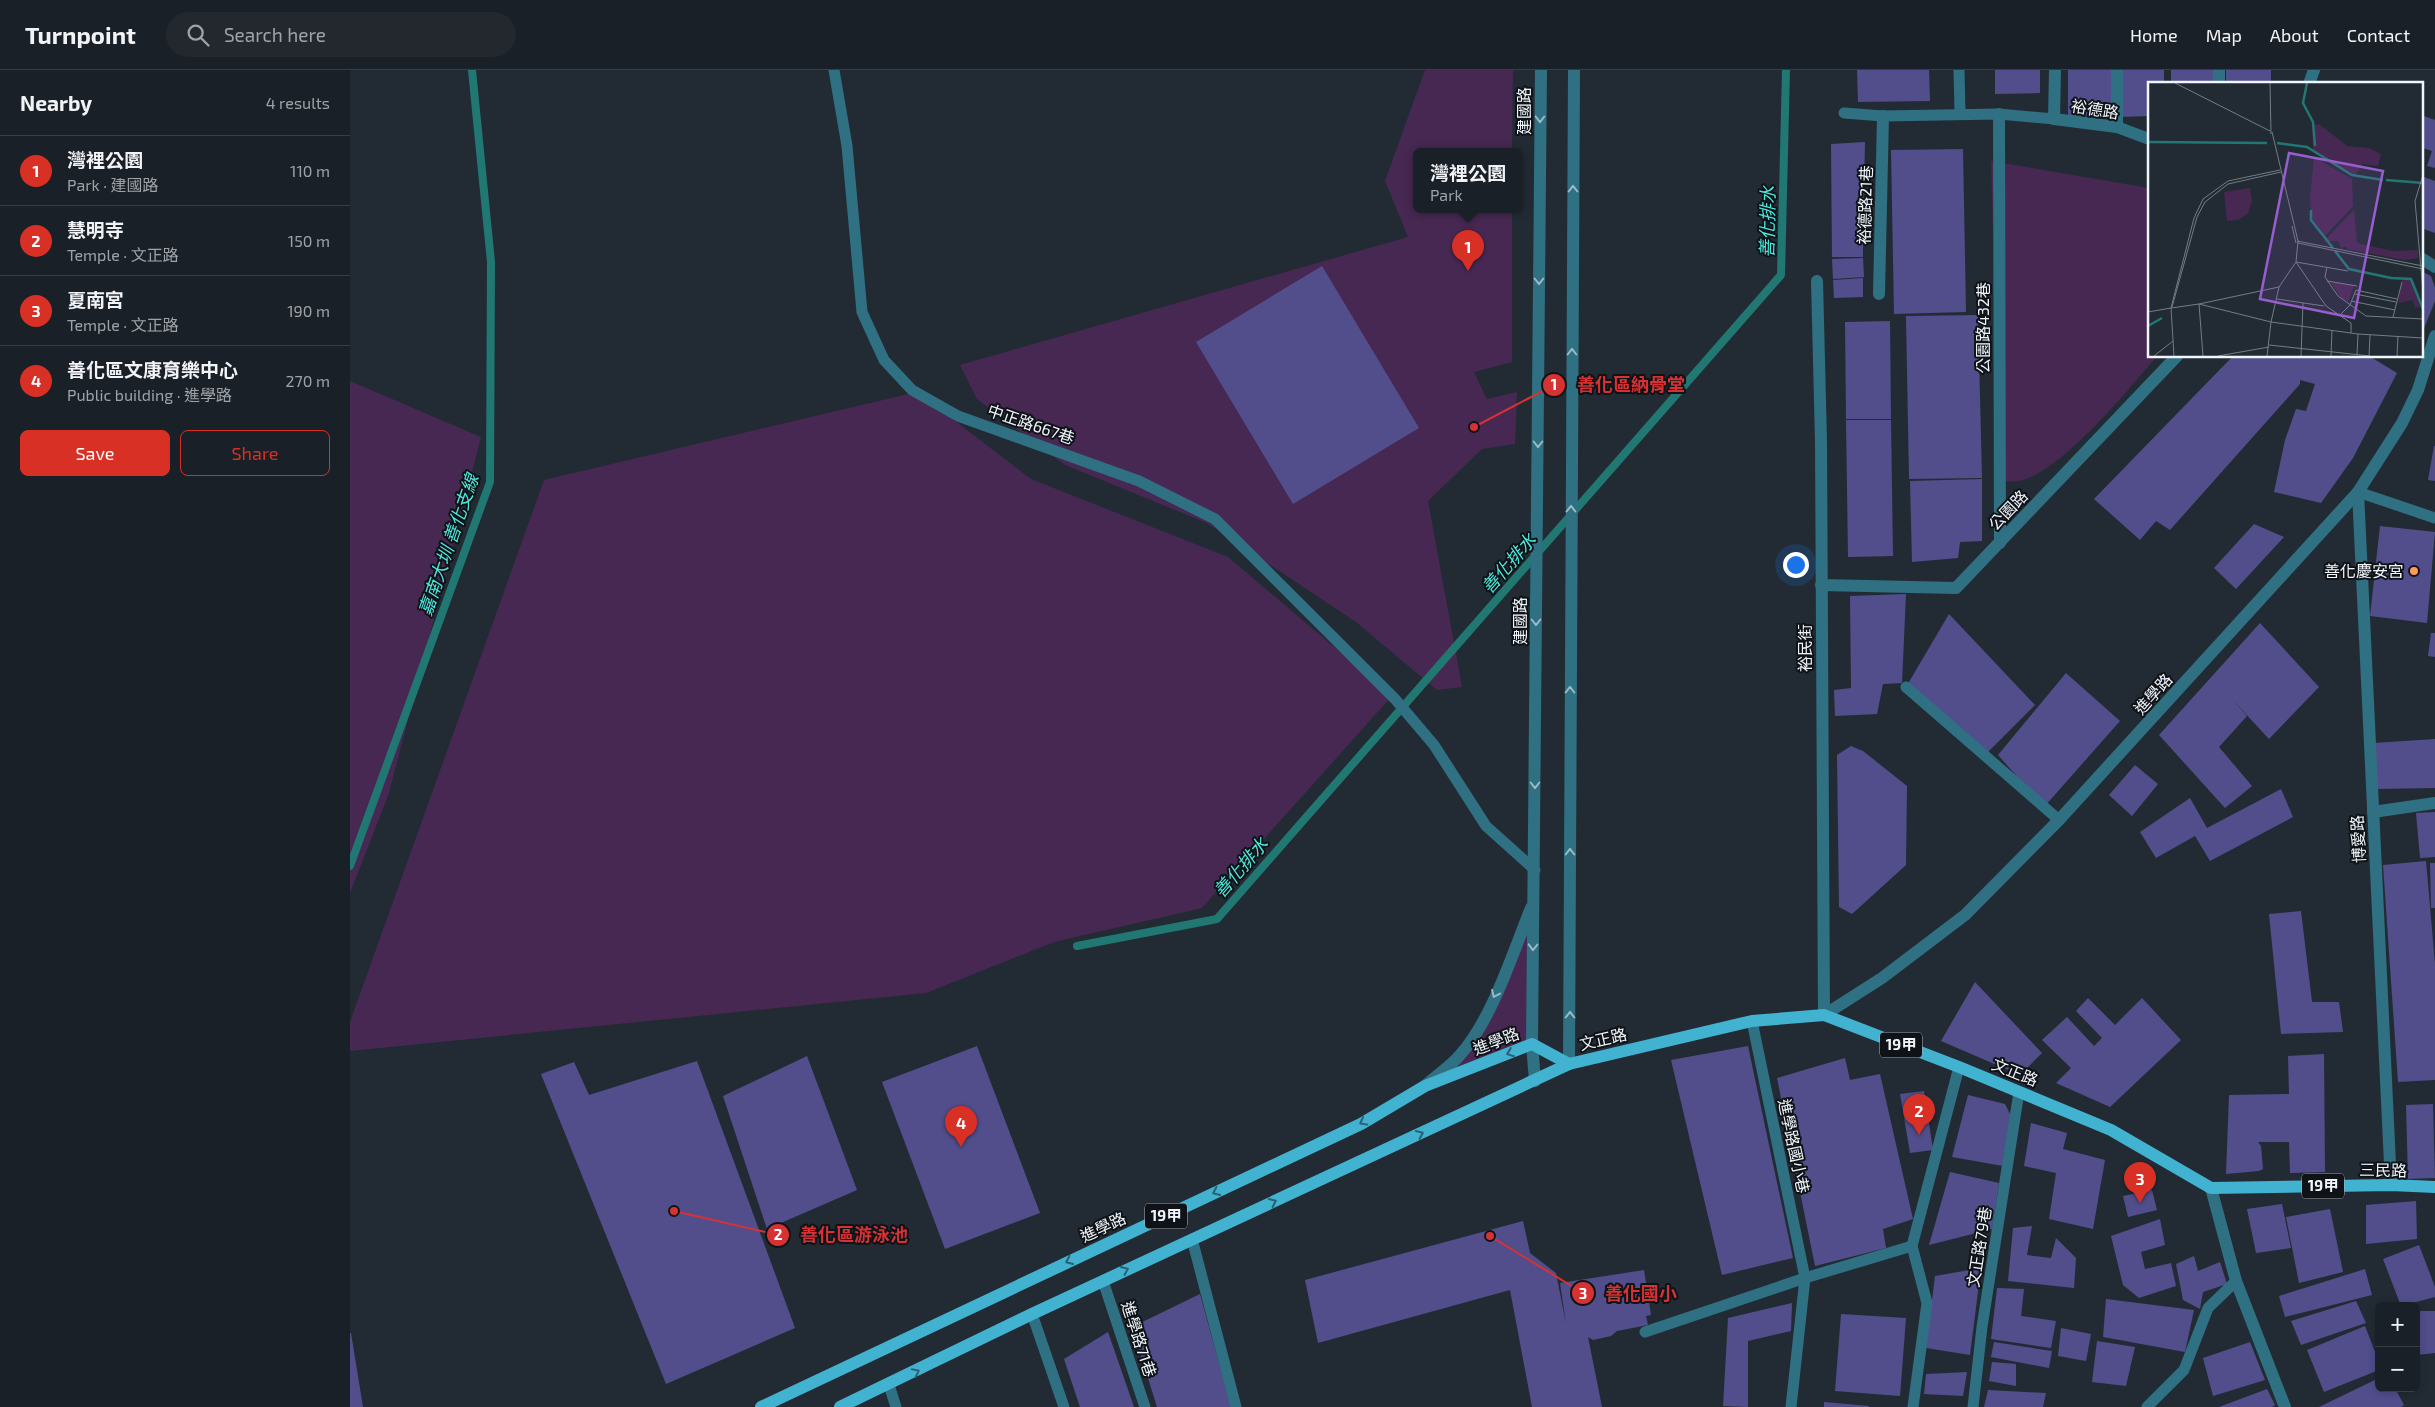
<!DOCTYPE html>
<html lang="en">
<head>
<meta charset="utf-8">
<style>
	body { margin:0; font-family:"Exo 2","Noto Sans TC",sans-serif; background:#23282f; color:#f1f3f6 }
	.controls { position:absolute; right:15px; bottom:15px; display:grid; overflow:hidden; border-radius:8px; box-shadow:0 2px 8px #0003 }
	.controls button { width:45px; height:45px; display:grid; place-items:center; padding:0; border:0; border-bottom:1px solid #383e44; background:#1a2027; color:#f1f3f6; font:25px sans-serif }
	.you { position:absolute; left:1445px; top:494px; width:18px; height:18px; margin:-12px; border:4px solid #fff; border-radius:50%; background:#1a73e8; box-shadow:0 0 0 8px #1a73e833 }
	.badge { display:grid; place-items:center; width:32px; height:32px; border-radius:50%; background:#d93025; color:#fff; font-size:16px; font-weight:700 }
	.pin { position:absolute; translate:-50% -41px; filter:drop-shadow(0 1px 2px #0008) }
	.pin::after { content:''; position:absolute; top:26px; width:18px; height:15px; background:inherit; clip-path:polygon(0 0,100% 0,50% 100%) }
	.popup { position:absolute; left:1063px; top:78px; width:110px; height:65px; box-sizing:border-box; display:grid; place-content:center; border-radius:8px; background:#1a2027; filter:drop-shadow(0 1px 4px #0005); font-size:16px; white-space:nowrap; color:#9fa3a7 }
	.popup b { font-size:19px; color:#f1f3f6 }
	.popup::after { content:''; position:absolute; left:50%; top:100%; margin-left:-10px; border:10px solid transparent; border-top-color:#1a2027 }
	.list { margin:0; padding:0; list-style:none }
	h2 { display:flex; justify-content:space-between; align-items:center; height:65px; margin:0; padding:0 20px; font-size:21px }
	h2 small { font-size:16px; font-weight:400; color:#9fa3a7 }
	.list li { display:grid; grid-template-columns:32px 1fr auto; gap:15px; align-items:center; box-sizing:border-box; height:70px; padding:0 20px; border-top:1px solid #383e44 }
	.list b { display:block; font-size:19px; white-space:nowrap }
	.list p { margin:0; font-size:16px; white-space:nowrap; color:#9fa3a7 }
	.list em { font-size:16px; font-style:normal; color:#9fa3a7 }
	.actions { display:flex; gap:10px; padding:15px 20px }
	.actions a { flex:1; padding:11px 0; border:1px solid #d93025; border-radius:8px; text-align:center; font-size:18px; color:#d93025 }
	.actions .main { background:#d93025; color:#fff }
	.icon { flex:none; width:28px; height:28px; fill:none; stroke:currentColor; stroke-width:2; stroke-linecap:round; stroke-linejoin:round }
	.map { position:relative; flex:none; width:2085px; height:1337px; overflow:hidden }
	header { display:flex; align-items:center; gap:30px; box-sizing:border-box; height:70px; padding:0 25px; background:#1a2027; border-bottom:1px solid #383e44 }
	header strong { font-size:24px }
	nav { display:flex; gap:28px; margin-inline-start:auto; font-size:18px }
	.search { width:350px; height:45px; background:#23282f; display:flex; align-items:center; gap:12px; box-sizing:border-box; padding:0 18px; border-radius:28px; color:#9fa3a7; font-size:19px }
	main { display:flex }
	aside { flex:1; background:#1a2027 }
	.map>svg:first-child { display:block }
</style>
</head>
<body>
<header>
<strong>Turnpoint</strong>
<div class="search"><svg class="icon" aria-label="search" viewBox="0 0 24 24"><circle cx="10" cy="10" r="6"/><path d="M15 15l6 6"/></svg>Search here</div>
<nav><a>Home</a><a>Map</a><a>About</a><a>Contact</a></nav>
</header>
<main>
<aside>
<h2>Nearby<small>4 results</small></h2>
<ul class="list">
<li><span class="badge">1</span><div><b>灣裡公園</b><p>Park · 建國路</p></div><em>110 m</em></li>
<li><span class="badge">2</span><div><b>慧明寺</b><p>Temple · 文正路</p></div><em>150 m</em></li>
<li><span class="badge">3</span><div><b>夏南宮</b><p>Temple · 文正路</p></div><em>190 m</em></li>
<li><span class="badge">4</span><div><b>善化區文康育樂中心</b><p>Public building · 進學路</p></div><em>270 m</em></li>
</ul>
<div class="actions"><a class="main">Save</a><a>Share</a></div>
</aside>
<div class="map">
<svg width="2085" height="1337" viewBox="0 0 2085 1337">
	<rect width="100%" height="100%" fill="#222b34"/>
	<g fill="#472852">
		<polygon points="1075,0 1163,0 1162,82 1067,82 1067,140 1162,140 1162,292 1124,302 1137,329 1167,322 1165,374 1132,379 1078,431 1112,617 1087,620 1006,552 857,453 715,395 627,329 610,295 1058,167 1035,111"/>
		<path d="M1641,91L1799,118V286H1807C1781,316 1697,422 1656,411L1650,401Z"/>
		<polygon points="0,311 131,367 39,723 0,823"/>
		<polygon points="567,322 681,409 878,487 1042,626 852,838 704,872 576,923 0,981 0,952 194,410"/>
		<polygon points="1184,831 1182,974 1075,1016 1127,960"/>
	</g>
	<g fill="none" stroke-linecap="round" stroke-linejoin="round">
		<g stroke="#217771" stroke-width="8">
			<polyline points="0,796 140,412 141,192 122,0"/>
			<polyline points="727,876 867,849 1431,205 1436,0"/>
		</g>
	</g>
	<g fill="#524e8c">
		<polygon points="1507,0 1579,0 1580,31 1508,32"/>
		<polygon points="1645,0 1690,0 1690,23 1645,24"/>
		<polygon points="1718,0 1762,0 1763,46 1718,46"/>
		<polygon points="1770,0 1814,0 1814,14 1799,14 1799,46 1770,47"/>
		<rect x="1821" y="0" width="45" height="14"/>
		<rect x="1876" y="0" width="45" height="14"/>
		<polygon points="2071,45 2085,50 2085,98 2077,96 2082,81 2073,78 2071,83"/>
		<polygon points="1515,72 1513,168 1500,168 1513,169 1513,187 1482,187 1481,74"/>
		<polygon points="1613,79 1616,242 1544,244 1541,80"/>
		<polygon points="2071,106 2085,111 2085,163 2071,158"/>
		<polygon points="1513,188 1514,207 1483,209 1482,189"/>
		<polygon points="972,196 1069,358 943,434 846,272"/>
		<polygon points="2071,201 2081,206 2085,218 2085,231 2071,266"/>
		<polygon points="1513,208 1513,227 1484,228 1483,210"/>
		<polygon points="1628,245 1632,408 1559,409 1556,246"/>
		<polygon points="1540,251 1541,349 1496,349 1495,252"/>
		<polygon points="1883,286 2019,286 2047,303 2003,388 1971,433 1924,422 1935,370 1946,339 1956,341 1965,314 1950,310 1950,314 1820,460 1806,451 1790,470 1744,429"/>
		<polygon points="1496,350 1541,350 1543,486 1498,487"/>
		<polygon points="2084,376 2085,376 2085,411 2078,410"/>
		<polygon points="1632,409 1632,471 1610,472 1608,488 1562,492 1560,411"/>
		<polygon points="1904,454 1934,467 1886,519 1864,498"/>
		<polygon points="2030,456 2085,462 2077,553 2020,546"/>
		<polygon points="1556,524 1552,613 1533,614 1527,644 1485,646 1484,620 1501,618 1500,526"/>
		<polygon points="1599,544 1685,635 1635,685 1556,617"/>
		<polygon points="1910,553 1969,617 1919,669 1881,628 1897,646 1869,677 1902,716 1875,738 1809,665"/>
		<polygon points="2081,563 2085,563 2085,587 2078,586"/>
		<polygon points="1716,603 1770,651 1694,737 1648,685"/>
		<polygon points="2085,669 2085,718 2026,719 2024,673"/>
		<polygon points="1501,676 1513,681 1557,716 1556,795 1502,844 1489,837 1487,685"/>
		<polygon points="1785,695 1808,714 1782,746 1759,725"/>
		<polygon points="1931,719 1943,747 1860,791 1845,766 1806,788 1790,762 1840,728 1857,758"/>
		<polygon points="2085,742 2085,787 2070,788 2066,743"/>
		<polygon points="2076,791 2085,894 2085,1010 2048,1012 2033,795"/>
		<polygon points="2080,793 2085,793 2085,838 2081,838"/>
		<polygon points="1951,841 1962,932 1989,932 1993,962 1931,964 1919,844"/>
		<polygon points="1625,912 1692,983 1670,1005 1591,971"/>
		<polygon points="1738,928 1765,955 1792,928 1831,970 1760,1037 1706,1013 1721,998 1692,970 1717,947 1744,976 1752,968 1726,941"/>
		<polygon points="627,976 690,1143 595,1179 532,1012"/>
		<polygon points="1398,976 1443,1188 1372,1205 1321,990"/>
		<polygon points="1974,984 1975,1102 1940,1103 1939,1072 1908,1072 1911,1076 1913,1099 1909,1101 1876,1104 1879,1025 1939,1024 1938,986"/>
		<polygon points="457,986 507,1120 417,1159 373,1026"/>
		<polygon points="1495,988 1500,1010 1530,1004 1563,1149 1533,1159 1536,1178 1465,1196 1427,1008"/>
		<polygon points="347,991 445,1258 316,1314 191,1004 224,992 239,1025"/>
		<polygon points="1574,1021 1583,1080 1560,1083 1550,1024"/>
		<polygon points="1618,1025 1655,1034 1661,1046 1653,1096 1602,1087"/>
		<polygon points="2083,1034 2085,1108 2058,1109 2056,1035"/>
		<polygon points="1681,1053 1717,1063 1713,1079 1755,1090 1743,1159 1699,1149 1706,1103 1674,1096"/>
		<polygon points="1600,1102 1649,1113 1642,1159 1579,1175"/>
		<polygon points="1802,1120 1807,1140 1778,1147 1773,1126"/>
		<polygon points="2066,1131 2067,1169 2016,1174 2016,1135"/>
		<polygon points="1932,1134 1941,1178 1906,1183 1897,1139"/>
		<polygon points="1980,1139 1993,1202 1949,1213 1936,1147"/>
		<polygon points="1810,1149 1815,1175 1791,1182 1795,1199 1821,1193 1826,1216 1789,1228 1773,1215 1761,1166"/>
		<polygon points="1173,1151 1180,1183 1206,1203 1216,1254 1210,1213 1294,1200 1301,1245 1296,1246 1298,1255 1267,1261 1261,1266 1243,1270 1238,1267 1252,1337 1182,1337 1160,1220 968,1273 955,1210"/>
		<polygon points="1682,1156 1677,1185 1701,1188 1706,1168 1726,1188 1724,1218 1658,1211 1663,1158"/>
		<polygon points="2069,1175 2085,1217 2085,1227 2051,1236 2033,1189"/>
		<polygon points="1844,1186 1848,1201 1870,1192 1877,1214 1853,1222 1850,1239 1833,1230 1826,1194"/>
		<polygon points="1631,1198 1620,1285 1576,1278 1585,1206"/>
		<polygon points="2015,1199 2022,1225 1935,1247 1929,1226"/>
		<polygon points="1647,1218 1674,1219 1671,1246 1706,1251 1701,1278 1641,1269"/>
		<polygon points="850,1224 881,1337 807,1337 782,1257"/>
		<polygon points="1756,1229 1844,1240 1835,1282 1753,1267"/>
		<polygon points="2006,1231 2016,1253 1951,1275 1941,1251"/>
		<polygon points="1442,1233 1441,1261 1398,1271 1398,1337 1373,1336 1378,1248"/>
		<polygon points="2066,1241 2085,1241 2085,1283 2066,1285"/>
		<polygon points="1491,1244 1556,1248 1550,1326 1485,1321"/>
		<polygon points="2015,1256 2029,1292 2029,1300 1974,1322 1957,1280"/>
		<polygon points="1711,1258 1741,1264 1736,1291 1708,1286"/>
		<polygon points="758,1262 784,1337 730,1337 714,1289"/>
		<polygon points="0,1263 1,1263 13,1337 0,1337"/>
		<polygon points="1747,1271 1785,1277 1776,1316 1742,1312"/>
		<polygon points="1644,1272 1702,1281 1699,1298 1641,1287"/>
		<polygon points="1900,1272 1915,1310 1863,1326 1853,1288"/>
		<polygon points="1642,1292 1666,1294 1666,1316 1639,1311"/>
		<polygon points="1617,1302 1613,1326 1574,1324 1576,1304"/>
		<polygon points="2029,1308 2029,1318 2045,1318 2054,1335 2051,1337 1969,1337"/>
		<polygon points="1917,1319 1925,1335 1922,1337 1869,1337"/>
		<polygon points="1638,1320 1696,1323 1693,1337 1634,1337"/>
		<polygon points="1474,1332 1519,1336 1519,1337 1474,1337"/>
	</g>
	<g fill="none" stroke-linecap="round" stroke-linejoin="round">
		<g stroke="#2f7083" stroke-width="11">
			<polyline points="484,0 497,76 512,242 534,290 562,320 608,346 789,411 865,449 1045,629 1084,675 1136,756 1185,800"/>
			<polyline points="1609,0 1610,43"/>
			<polyline points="1494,43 1533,46 1649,44 1704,49"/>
			<polyline points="2008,422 2085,448"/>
			<polyline points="1556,617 1709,750"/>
			<polyline points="1402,951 1455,1208 1441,1337"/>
			<polyline points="842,1169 886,1337"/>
			<polyline points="1562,1176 1577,1233 1563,1337"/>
			<polyline points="753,1211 795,1337"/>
			<polyline points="682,1244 714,1337"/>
			<polyline points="1295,1262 1455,1208 1562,1176 1609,997"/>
			<polyline points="539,1315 546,1337"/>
			<polyline points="1623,1337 1632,1257 1669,1022"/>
			<polyline points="1797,1337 1834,1300 1858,1238 1886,1211"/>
		</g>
		<g stroke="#2f7083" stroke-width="12">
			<polyline points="1705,0 1704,49 1767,57 1799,69"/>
			<polyline points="1767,0 1767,57"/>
			<polyline points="1869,14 1869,0"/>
			<polyline points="1959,14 1964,0"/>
			<polyline points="1649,44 1650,473"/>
			<polyline points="2071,188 2085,197"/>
			<polyline points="1467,211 1471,371 1474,945"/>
			<polyline points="1529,224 1533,46"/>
			<polyline points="2008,422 2041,1115"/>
			<polyline points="1471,515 1606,518 1827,286"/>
			<polyline points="2023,742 2085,733"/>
			<polyline points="1474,945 1532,908 1615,845 1709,750 2008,422 2052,353 2068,320 2085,266"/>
			<polyline points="1861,1118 1886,1211 1935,1337"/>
		</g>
		<g stroke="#2f7083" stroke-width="12">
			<polyline points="1219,994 1224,0"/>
			<polyline points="1185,1011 1182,974 1191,0"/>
			<path d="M1076,1015C1087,1005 1101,996 1110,985C1142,950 1163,882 1181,838"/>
		</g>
		<g stroke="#42b2d1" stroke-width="12">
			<polyline points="411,1337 1011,1054 1075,1016 1182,974 1219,994"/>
			<polyline points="490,1337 682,1244 1219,994 1402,951 1474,945 1609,997 1761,1060 1861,1118 2041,1115 2085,1117"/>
		</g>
	</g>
	<defs><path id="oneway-chevron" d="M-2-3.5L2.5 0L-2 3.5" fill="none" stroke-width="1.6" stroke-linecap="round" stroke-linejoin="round" transform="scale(1.25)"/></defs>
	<g stroke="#99bac6">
		<use href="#oneway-chevron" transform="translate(1190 49) rotate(90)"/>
		<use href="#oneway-chevron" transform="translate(1223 119) rotate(-90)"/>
		<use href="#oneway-chevron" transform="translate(1189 211) rotate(90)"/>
		<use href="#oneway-chevron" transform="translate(1222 282) rotate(-90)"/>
		<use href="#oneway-chevron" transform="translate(1188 374) rotate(90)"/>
		<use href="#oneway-chevron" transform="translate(1221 439) rotate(-90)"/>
		<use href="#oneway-chevron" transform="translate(1186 552) rotate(90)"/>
		<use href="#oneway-chevron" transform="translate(1220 620) rotate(-90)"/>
		<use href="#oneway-chevron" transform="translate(1185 715) rotate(90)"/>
		<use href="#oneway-chevron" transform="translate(1220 782) rotate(-90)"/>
		<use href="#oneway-chevron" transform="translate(1183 877) rotate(91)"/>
		<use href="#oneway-chevron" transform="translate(1145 924) rotate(115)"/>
		<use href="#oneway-chevron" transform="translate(1220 945) rotate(-90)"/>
	</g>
	<g stroke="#286274">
		<use href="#oneway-chevron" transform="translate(1160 983) rotate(159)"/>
		<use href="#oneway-chevron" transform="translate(1013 1052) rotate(151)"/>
		<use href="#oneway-chevron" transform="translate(1070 1064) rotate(-25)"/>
		<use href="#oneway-chevron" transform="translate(866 1122) rotate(155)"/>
		<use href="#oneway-chevron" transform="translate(923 1132) rotate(-25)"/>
		<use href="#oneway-chevron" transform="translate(719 1191) rotate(155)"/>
		<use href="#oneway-chevron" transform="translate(775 1200) rotate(-25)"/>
		<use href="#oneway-chevron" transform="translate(566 1302) rotate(-26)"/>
	</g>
	<circle fill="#fe9c57" stroke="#0f1317" stroke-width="2" cx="2064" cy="501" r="5"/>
	<g text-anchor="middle" stroke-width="4" stroke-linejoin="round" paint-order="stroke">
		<g fill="#0f1317" stroke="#acb2b7" stroke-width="1">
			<rect x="1530" y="962.5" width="42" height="25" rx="4"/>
			<rect x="1952" y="1103.5" width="42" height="25" rx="4"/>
			<rect x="795" y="1133.5" width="42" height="25" rx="4"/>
		</g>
		<g font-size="15" font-weight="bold" fill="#f0f6fc">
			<text x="1551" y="980">19甲</text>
			<text x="1973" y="1121">19甲</text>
			<text x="816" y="1151">19甲</text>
		</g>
		<g font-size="16" fill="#f0f6fc" stroke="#0f1317">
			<text transform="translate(1745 39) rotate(9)" y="6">裕德路</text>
			<text transform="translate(1174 41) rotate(-90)" y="6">建國路</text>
			<text transform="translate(1515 135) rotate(-88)" y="6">裕德路21巷</text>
			<text transform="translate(1633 258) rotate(-90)" y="6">公園路432巷</text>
			<text transform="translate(681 354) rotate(19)" y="6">中正路667巷</text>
			<text transform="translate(1658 440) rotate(-46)" y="6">公園路</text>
			<text transform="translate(1170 551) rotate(-90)" y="6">建國路</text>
			<text transform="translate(1455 578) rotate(-90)" y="6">裕民街</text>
			<text transform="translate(1803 624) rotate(-48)" y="6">進學路</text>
			<text transform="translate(2008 769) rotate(-93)" y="6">博愛路</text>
			<text transform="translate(1253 969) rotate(-13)" y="6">文正路</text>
			<text transform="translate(1146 971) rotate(-21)" y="6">進學路</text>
			<text transform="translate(1665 1002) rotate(22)" y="6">文正路</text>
			<text transform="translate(1444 1076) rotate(78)" y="6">進學路國小巷</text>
			<text transform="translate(2033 1100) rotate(1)" y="6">三民路</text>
			<text transform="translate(753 1157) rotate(-25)" y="6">進學路</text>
			<text transform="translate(1629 1177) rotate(-81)" y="6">文正路79巷</text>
			<text transform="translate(789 1269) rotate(72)" y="6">進學路71巷</text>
		</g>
		<g font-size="16" fill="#f0f6fc" stroke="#0f1317" text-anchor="end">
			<text x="2054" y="507">善化慶安宮</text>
		</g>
		<g font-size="18" font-style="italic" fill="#4ce9de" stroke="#0f1317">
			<text transform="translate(1418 152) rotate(-89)" y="6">善化排水</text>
			<text transform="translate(99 475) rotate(-71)" y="6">嘉南大圳 善化支線</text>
			<text transform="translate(1159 494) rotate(-49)" y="6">善化排水</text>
			<text transform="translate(891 798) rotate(-49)" y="6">善化排水</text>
		</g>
	</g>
	<g transform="translate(1798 12)">
		<rect width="275" height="275" fill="#222b34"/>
		<path d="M171,42L199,64L221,66L233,72L230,84L215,82L207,93L165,70L164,43ZM166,75L204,97L205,124L177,154L164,137L162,117ZM102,106L104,119L100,131L90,138L79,139L76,110ZM206,128L209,161L245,169L270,168V176L256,178L199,167L198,164L193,166L190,159H176ZM263,197L272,225L267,226L265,218L250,221L254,198ZM183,200L206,203L200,220L192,215Z" fill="#472852"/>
		<path fill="none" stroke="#217771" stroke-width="2.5" d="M159,1L155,21L165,40L167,64M0,60L119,61M129,61L159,65L204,93L235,98M238,98L275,101M163,128V138L185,166M187,169L201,187L243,196L263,197L275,227M0,244L14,236"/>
		<path fill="none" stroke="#747c84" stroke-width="1" d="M27,1L122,49M122,1L123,52M124,50L150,159L148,180L131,205L123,240L210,252L275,256M275,93L267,119L275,210M144,144L148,161M149,159L275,184M150,161L275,187M148,180L178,224L203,241V251M148,180L200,189M179,185L177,195L190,214L218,234L275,237M179,199L209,204M207,212L248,220M129,217L176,224M203,219L247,228M24,225L49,135L57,120L80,102L133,90M23,226L46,136L55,117L80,99L132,88M23,226L51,222L123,240L119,274M0,230L23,226L26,274M191,234L202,223L208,208L249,217M245,235L254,200M121,263L222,274M209,273L210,252M6,274L25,259M55,274L51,222L131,205M70,274L121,265M153,274L155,221M183,274L184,248M221,274L222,253M249,274L250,254"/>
		<path fill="#985ece" fill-opacity="0.15" stroke="#985ece" stroke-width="2.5" d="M141,71L235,89L206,236L112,217Z"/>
		<rect width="275" height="275" fill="none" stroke="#f0f6fc" stroke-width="2.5"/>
	</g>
	<path fill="none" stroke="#d73233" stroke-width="2" d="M1124 357L1204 315M324 1141L428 1165M1140 1166L1233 1223"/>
	<g fill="#d73233" stroke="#0f1317" stroke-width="2">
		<circle cx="1124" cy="357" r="5"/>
		<circle cx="324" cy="1141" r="5"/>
		<circle cx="1140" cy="1166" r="5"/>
		<circle cx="1204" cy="315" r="12"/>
		<circle cx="428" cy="1165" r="12"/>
		<circle cx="1233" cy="1223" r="12"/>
	</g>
	<g font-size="15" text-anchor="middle" font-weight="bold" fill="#fff">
		<text x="1204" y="320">1</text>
		<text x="428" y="1170">2</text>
		<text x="1233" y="1229">3</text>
	</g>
	<g font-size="18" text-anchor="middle" font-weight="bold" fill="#d73233" stroke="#0f1317" stroke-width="4" stroke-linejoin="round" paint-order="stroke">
		<text x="1281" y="321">善化區納骨堂</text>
		<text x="504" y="1171">善化區游泳池</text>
		<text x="1291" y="1230">善化國小</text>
	</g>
</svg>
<div class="controls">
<button>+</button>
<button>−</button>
</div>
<div class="you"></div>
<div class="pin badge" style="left:1118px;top:201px">1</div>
<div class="popup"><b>灣裡公園</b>Park</div>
<div class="pin badge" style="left:1569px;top:1065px">2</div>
<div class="pin badge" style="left:1790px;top:1133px">3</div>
<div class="pin badge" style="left:611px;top:1077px">4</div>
</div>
</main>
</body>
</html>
